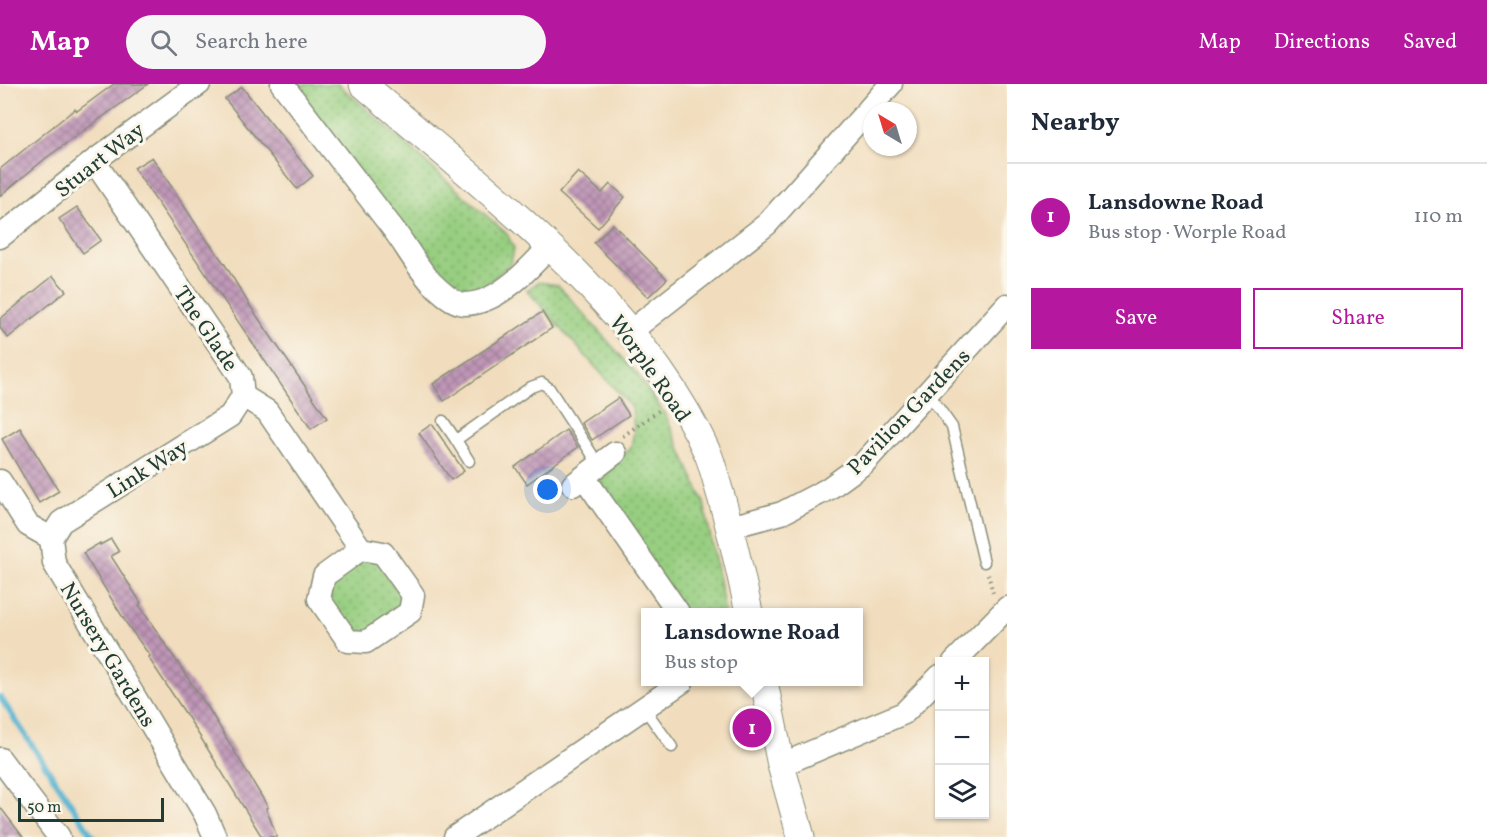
<!DOCTYPE html>
<html lang="en">
<head>
<meta charset="utf-8">
<style>
	body { margin:0; font-family:Vollkorn,serif; background:#f6f6f7; color:#1f2937 }
	.controls { position:absolute; right:18px; bottom:18px; display:grid; overflow:hidden; border-radius:0px; box-shadow:0 2px 4px #0004 }
	.controls button { width:54px; height:54px; display:grid; place-items:center; padding:0; border:0; border-bottom:2px solid #e0e1e3; background:#fff; color:#1f2937; font:30px sans-serif }
	.compass { position:absolute; left:863px; top:18px; width:54px; height:54px; border-radius:50%; background:#fff; box-shadow:0 2px 4px #0004; rotate:322deg }
	.scale { position:absolute; left:18px; bottom:15px; width:146px; box-sizing:border-box; padding-left:6px; border:3px solid #1f3d34; border-top:0; font-size:16px; line-height:21px; white-space:nowrap; color:#1f3d34; -webkit-text-stroke:4px #fbf7ec; paint-order:stroke }
	.you { position:absolute; left:548px; top:406px; width:21px; height:21px; margin:-15px; border:4px solid #fff; border-radius:50%; background:#1a73e8; box-shadow:0 0 0 9px #1a73e833 }
	.badge { display:grid; place-items:center; width:39px; height:39px; border-radius:50%; background:#b5179e; color:#fff; font-size:20px; font-weight:700 }
	.pin { position:absolute; translate:-50% -50%; border:3px solid #fff; box-shadow:0 2px 6px #0006 }
	.popup { position:absolute; left:641px; top:524px; width:222px; height:78px; box-sizing:border-box; display:grid; place-content:center; border-radius:0px; background:#fff; filter:drop-shadow(0 2px 4px #0005); font-size:20px; white-space:nowrap; color:#747a83 }
	.popup b { font-size:22px; color:#1f2937 }
	.popup::after { content:''; position:absolute; left:50%; top:100%; margin-left:-12px; border:12px solid transparent; border-top-color:#fff }
	.list { margin:0; padding:0; list-style:none }
	h2 { display:flex; justify-content:space-between; align-items:center; height:78px; margin:0; padding:0 24px; font-size:26px }
	h2 small { font-size:20px; font-weight:400; color:#747a83 }
	.list li { display:grid; grid-template-columns:39px 1fr auto; gap:18px; align-items:center; box-sizing:border-box; height:108px; padding:0 24px; border-top:2px solid #e0e1e3 }
	.list b { display:block; font-size:22px; white-space:nowrap }
	.list p { margin:0; font-size:20px; white-space:nowrap; color:#747a83 }
	.list em { font-size:20px; font-style:normal; color:#747a83 }
	.actions { display:flex; gap:12px; padding:18px 24px }
	.actions a { flex:1; padding:14px 0; border:2px solid #b5179e; border-radius:0px; text-align:center; font-size:21px; color:#b5179e }
	.actions .main { background:#b5179e; color:#fff }
	.icon { flex:none; width:33px; height:33px; fill:none; stroke:currentColor; stroke-width:2; stroke-linecap:round; stroke-linejoin:round }
	.map { position:relative; flex:none; width:1007px; height:753px; overflow:hidden }
	header { display:flex; align-items:center; gap:36px; box-sizing:border-box; height:84px; padding:0 30px; background:#b5179e; color:#fff }
	header strong { font-size:28px }
	nav { display:flex; gap:33px; margin-inline-start:auto; font-size:21px }
	.search { width:420px; height:54px; background:#f6f6f7; display:flex; align-items:center; gap:15px; box-sizing:border-box; padding:0 21px; border-radius:33px; color:#747a83; font-size:22px }
	main { display:flex }
	aside { flex:1; background:#fff }
	.map>svg:first-child { display:block }
</style>
</head>
<body>
<header>
<strong>Map</strong>
<div class="search"><svg class="icon" aria-label="search" viewBox="0 0 24 24"><circle cx="10" cy="10" r="6"/><path d="M15 15l6 6"/></svg>Search here</div>
<nav><a>Map</a><a>Directions</a><a>Saved</a></nav>
</header>
<main>
<div class="map">
<svg width="1007" height="753" viewBox="0 0 1007 753">
	<defs>
		<pattern id="grass-dots" width="8" height="8" patternUnits="userSpaceOnUse" patternTransform="scale(1.5)"><rect width="8" height="8" fill="#97ce80"/><path d="M2 2h.1M6 6h.1" fill="none" stroke="#7ba86a" stroke-width="1.8" stroke-linecap="round"/></pattern>
		<pattern id="building-cross-hatch" width="8" height="8" patternUnits="userSpaceOnUse" patternTransform="scale(1.5)"><rect width="8" height="8" fill="#bf96b7"/><path d="M0 0l8 8M0 8l8-8" fill="none" stroke="#9b7c96"/></pattern>
	</defs>
	<rect width="100%" height="100%" fill="#fbf7ec"/>
	<filter id="ink" filterUnits="userSpaceOnUse"><feTurbulence type="fractalNoise" baseFrequency=".0167" numOctaves="2"/><feDisplacementMap in="SourceGraphic" scale="12" xChannelSelector="R" yChannelSelector="G"/><feConvolveMatrix kernelMatrix="1 2 1 2 8 2 1 2 1" color-interpolation-filters="sRGB"/></filter>
	<filter id="wash" filterUnits="userSpaceOnUse"><feTurbulence type="fractalNoise" baseFrequency=".008" numOctaves="4" result="noise"/><feDisplacementMap in="SourceGraphic" scale="24" xChannelSelector="R" yChannelSelector="G"/><feGaussianBlur stdDeviation="1.35" result="paint"/><feColorMatrix in="noise" values="0 0 0 0 0 0 0 0 0 0 0 0 0 0 0 0 0 1.4 0 .05"/><feComposite in="paint" operator="in"/></filter>
	<g filter="url(#wash)">
		<rect width="100%" height="100%" fill="#f1ddbd"/>
		<g fill="url(#grass-dots)" stroke="#5b865a" stroke-width="1.5">
			<polygon points="285,0 338,0 507,150 514,164 511,179 476,210 463,212 446,204"/>
			<polygon points="538,198 558,201 637,290 666,332 704,419 725,528 681,528 597,409 599,394 631,364 634,347 632,324 527,206"/>
			<polygon points="363,474 376,474 402,508 398,528 367,549 349,544 328,515 334,496"/>
		</g>
		<g fill="none" stroke-linecap="round" stroke-linejoin="round">
			<polyline stroke="#53b3d1" stroke-width="6" points="0,613 93,753"/>
		</g>
		<g id="blocks">
			<g fill="url(#building-cross-hatch)">
				<polygon points="114,0 148,0 46,74 0,112 0,85 75,25 77,27"/>
				<polygon points="242,3 313,92 297,105 225,15"/>
				<polygon points="152,73 201,148 224,179 250,222 327,334 311,345 134,84"/>
				<polygon points="578,88 602,109 610,100 625,113 598,144 559,109"/>
				<polygon points="77,123 101,156 83,169 59,135"/>
				<polygon points="613,140 667,195 648,213 594,159"/>
				<polygon points="53,192 66,207 8,254 0,244 0,235"/>
				<polygon points="542,228 552,244 444,317 433,300"/>
				<polygon points="618,314 629,331 592,356 581,339"/>
				<polygon points="432,340 464,387 451,396 419,349"/>
				<polygon points="20,344 59,407 39,419 2,355"/>
				<polygon points="566,346 578,363 527,400 515,383"/>
				<polygon points="111,455 119,468 111,472 141,519 139,521 210,627 268,723 266,724 277,753 262,753 191,638 148,573 150,572 127,540 83,469 100,459 100,461"/>
				<polygon points="0,723 23,753 0,753"/>
			</g>
		</g>
	</g>
	<g filter="url(#ink)">
		<use href="#blocks" fill-opacity="0" stroke="#888d78" stroke-width="1.5"/>
		<g fill="none" stroke-linecap="round" stroke-linejoin="round">
			<defs>
				<g id="service">
					<polyline points="928,309 952,343 984,478"/>
					<polyline points="443,337 456,356"/>
					<polyline points="469,377 456,356 531,303 542,299 549,304 599,381"/>
					<polyline points="644,624 672,663"/>
				</g>
				<g id="minor">
					<path d="M282,0C319,48 356,97 394,146C406,162 417,183 431,198C439,206 453,220 465,220C498,220 530,184 550,162"/>
					<polyline points="94,77 241,293 243,312 267,327 361,465 383,469 413,511 410,528 366,558 348,557 319,515 324,492 361,465"/>
					<polyline points="0,153 94,77 199,0"/>
					<polyline points="631,247 767,140 891,0"/>
					<polyline points="584,393 678,528"/>
					<polyline points="0,397 28,441 51,454 54,479 205,730 215,753"/>
					<polyline points="573,401 615,369"/>
					<polyline points="730,443 782,429 828,405 864,379 1007,221"/>
					<polyline points="51,454 61,438 230,332 243,312"/>
					<polyline points="954,578 1007,524"/>
					<polyline points="0,675 59,753"/>
					<polyline points="781,681 904,629 940,592"/>
					<polyline points="455,753 682,598"/>
				</g>
				<g id="tertiary">
					<path d="M363,0C485,106 641,220 708,370C713,382 716,396 720,409C732,449 740,488 749,528"/>
					<polyline points="764,598 781,681 801,753"/>
				</g>
			</defs>
			<use href="#service" stroke="#888d78" stroke-width="13"/>
			<use href="#minor" stroke="#888d78" stroke-width="25"/>
			<use href="#tertiary" stroke="#888d78" stroke-width="29"/>
			<g stroke="#888d78" stroke-width="4" stroke-dasharray="1.5 4.5" stroke-linecap="butt">
				<polyline points="623,352 661,325"/>
				<polyline points="988,490 993,509"/>
			</g>
			<use href="#service" stroke="#fff" stroke-width="10"/>
			<use href="#minor" stroke="#fff" stroke-width="22"/>
			<use href="#tertiary" stroke="#fff" stroke-width="27"/>
		</g>
	</g>
	<g text-anchor="middle" stroke-width="6" stroke-linejoin="round" paint-order="stroke">
		<g font-size="22" fill="#1f3d34" stroke="#fbf7ec">
			<text transform="translate(99 75) rotate(-38)" y="8">Stuart Way</text>
			<text transform="translate(207 244) rotate(56)" y="8">The Glade</text>
			<text transform="translate(651 284) rotate(55)" y="8">Worple Road</text>
			<text transform="translate(908 327) rotate(-46)" y="8">Pavilion Gardens</text>
			<text transform="translate(147 384) rotate(-32)" y="8">Link Way</text>
			<text transform="translate(109 570) rotate(59)" y="8">Nursery Gardens</text>
		</g>
	</g>
</svg>
<div class="controls">
<button>+</button>
<button>−</button>
<button><svg class="icon" aria-label="layers" viewBox="0 0 24 24"><path d="M12 4l9 5-9 5-9-5zM3 14l9 5 9-5"/></svg></button>
</div>
<svg class="compass" viewBox="-18 -18 36 36"><path d="M0-13l5 13h-10z" fill="#e53935"/><path d="M0 13l5-13h-10z" fill="#747a83"/></svg>
<div class="scale">50 m</div>
<div class="you"></div>
<div class="pin badge" style="left:752px;top:644px">1</div>
<div class="popup"><b>Lansdowne Road</b>Bus stop</div>
</div>
<aside>
<h2>Nearby<small></small></h2>
<ul class="list">
<li><span class="badge">1</span><div><b>Lansdowne Road</b><p>Bus stop · Worple Road</p></div><em>110 m</em></li>
</ul>
<div class="actions"><a class="main">Save</a><a>Share</a></div>
</aside>
</main>
</body>
</html>
